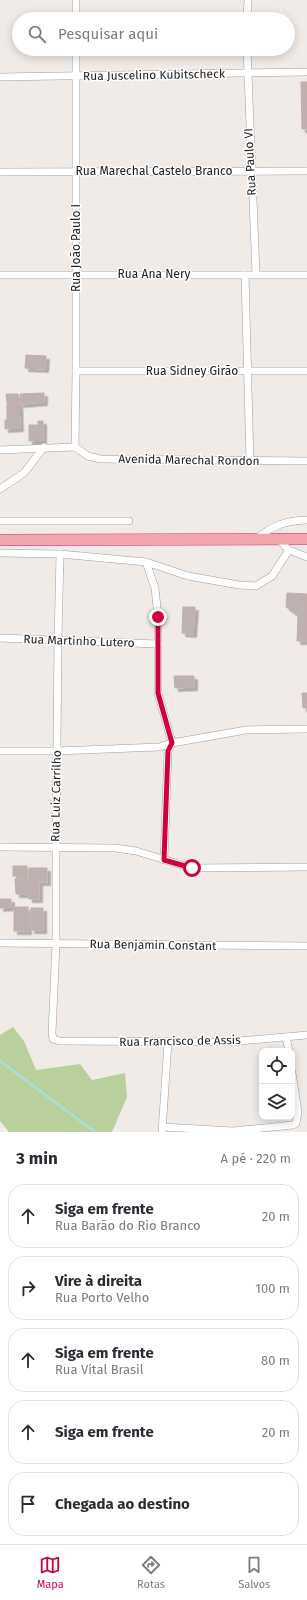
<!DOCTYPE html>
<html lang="pt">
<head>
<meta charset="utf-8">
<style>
	body { margin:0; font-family:"Fira Sans",sans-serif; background:#f7f7f7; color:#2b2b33 }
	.controls { position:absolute; right:12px; bottom:12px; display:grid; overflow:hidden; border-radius:8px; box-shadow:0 2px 10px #0003 }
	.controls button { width:36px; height:36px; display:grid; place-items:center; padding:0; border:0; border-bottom:1px solid #e1e1e2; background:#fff; color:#2b2b33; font:20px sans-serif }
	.stop { position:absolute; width:12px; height:12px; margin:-9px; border:3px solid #d1003d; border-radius:50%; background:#fff }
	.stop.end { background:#d1003d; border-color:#fff; box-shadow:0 1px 4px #0008 }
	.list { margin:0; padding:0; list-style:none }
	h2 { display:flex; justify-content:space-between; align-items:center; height:52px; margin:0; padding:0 16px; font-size:17px }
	h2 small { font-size:13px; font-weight:400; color:#7c7c81 }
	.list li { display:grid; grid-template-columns:26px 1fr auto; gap:12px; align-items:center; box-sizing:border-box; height:64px; margin:0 8px 8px; padding:0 8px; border:1px solid #e1e1e2; border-radius:16px }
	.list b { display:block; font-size:15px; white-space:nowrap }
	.list p { margin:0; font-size:13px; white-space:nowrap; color:#7c7c81 }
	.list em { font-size:13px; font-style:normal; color:#7c7c81 }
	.icon { flex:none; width:22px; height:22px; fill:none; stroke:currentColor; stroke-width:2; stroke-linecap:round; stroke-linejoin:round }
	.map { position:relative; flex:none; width:307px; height:1132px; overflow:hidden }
	.search { position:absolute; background:#fff; box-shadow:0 2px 10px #0003; left:12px; right:12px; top:12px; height:44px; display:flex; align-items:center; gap:10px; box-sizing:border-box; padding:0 14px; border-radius:22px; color:#7c7c81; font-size:15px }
	.sheet { height:412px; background:#fff }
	nav { display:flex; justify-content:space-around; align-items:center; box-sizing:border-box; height:56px; border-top:1px solid #e1e1e2; background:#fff; font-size:11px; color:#7c7c81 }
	nav a { display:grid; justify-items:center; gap:2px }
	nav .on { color:#d1003d }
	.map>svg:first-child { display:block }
</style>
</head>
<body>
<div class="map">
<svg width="307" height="1132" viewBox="0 0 307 1132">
	<defs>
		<filter id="shadow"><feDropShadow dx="3.5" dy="3.5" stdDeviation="0" flood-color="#0004"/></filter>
	</defs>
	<rect width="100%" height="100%" fill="#f1ebe7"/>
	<polygon fill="#bad09c" points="13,1027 24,1041 36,1070 80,1064 92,1080 125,1073 127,1097 112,1132 9,1132 0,1121 0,1035"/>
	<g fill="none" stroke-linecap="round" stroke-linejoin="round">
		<polyline stroke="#a8dedb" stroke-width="2.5" points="0,1061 95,1132"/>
	</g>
	<g fill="#beb2b0" stroke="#c3ada9" filter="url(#shadow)">
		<polygon points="301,82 307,82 307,129 302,129"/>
		<polygon points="26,355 46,356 45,369 25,368"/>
		<polygon points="44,393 44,402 20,404 20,394"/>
		<polygon points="6,394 18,394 19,402 7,403"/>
		<polygon points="19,403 20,428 5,429 5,420 7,420 7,404"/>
		<polygon points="38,421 43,421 43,440 29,441 29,425 38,425"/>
		<polygon points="287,593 307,594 307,641 297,641 298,615 286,607"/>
		<polygon points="183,607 195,607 193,634 182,633"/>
		<polygon points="174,676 194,676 194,687 175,688"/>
		<polygon points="302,693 307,693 307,708 303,708"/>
		<rect x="13" y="866" width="14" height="10"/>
		<rect x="29" y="868" width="18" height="14"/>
		<polygon points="15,879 28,879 28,894 16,894"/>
		<rect x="29" y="882" width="10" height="17"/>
		<polygon points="0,899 11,899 11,907 0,908"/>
		<rect x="14" y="907" width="14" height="24"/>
		<rect x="31" y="908" width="12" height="22"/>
	</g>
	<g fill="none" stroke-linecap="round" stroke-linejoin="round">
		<defs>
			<g id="minor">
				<polyline points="76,0 76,19"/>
				<polyline points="247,19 248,0"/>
				<polyline points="247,49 256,274"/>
				<polyline points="0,77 307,72"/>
				<polyline points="0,172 307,171"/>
				<polyline points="0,275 307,275"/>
				<polyline points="245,275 250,461"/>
				<polyline points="76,371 307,371"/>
				<polyline points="75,447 76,371 76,49"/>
				<polyline points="75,447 88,456 100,459 307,461"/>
				<polyline points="0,450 75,447"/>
				<polyline points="0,489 24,473 44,447"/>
				<polyline points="0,521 129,521"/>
				<path d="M256,539C274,525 284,521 307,520"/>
				<polyline points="278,539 289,550 307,557"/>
				<polyline points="0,553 60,554 146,562 188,576 239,585 256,586 272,576 289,550"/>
				<polyline points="60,554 58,639 56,848 56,944 52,1033 53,1039 59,1041 229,1042 307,1035"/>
				<polyline points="146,562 155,588 158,617 158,693 172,743"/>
				<polyline points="0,638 158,644"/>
				<polyline points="0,751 57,751 159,747 172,743 246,730 307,729"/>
				<polyline points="0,847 115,848 136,851 192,868 307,867"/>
				<polyline points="164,860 168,751 172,743"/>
				<polyline points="0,943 307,946"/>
				<polyline points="286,1037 289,1051"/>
				<polyline points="163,1127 233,1131 293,1125 296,1123 298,1112 292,1073"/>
				<polyline points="162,1132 168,1042"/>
			</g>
			<polyline id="trunk" points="0,540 307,539"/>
		</defs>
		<use href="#minor" stroke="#9e9e9e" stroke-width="8"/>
		<use href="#trunk" stroke="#dc289a" stroke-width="12"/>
		<use href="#minor" stroke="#fff" stroke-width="7"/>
		<use href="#trunk" stroke="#f2a5ad" stroke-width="11"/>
	</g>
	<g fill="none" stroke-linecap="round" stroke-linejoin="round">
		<polyline stroke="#d1003d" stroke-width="5" points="158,617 158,693 172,743 168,751 164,860 192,868"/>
	</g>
	<g text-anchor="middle" stroke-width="3" stroke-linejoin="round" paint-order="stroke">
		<g font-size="12" fill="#212121" stroke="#fff">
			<text transform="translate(154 75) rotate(-1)" y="4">Rua Juscelino Kubitscheck</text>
			<text transform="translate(250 162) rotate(-93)" y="4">Rua Paulo VI</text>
			<text x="154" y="175">Rua Marechal Castelo Branco</text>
			<text transform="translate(76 248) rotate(-90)" y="4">Rua João Paulo I</text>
			<text x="154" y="278">Rua Ana Nery</text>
			<text x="192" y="375">Rua Sidney Girão</text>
			<text transform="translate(189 460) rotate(1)" y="4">Avenida Marechal Rondon</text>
			<text transform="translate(79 641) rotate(2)" y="4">Rua Martinho Lutero</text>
			<text transform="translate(56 796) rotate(-89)" y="4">Rua Luiz Carrilho</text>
			<text transform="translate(153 945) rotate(1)" y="4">Rua Benjamin Constant</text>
			<text transform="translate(180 1041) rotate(-1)" y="4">Rua Francisco de Assis</text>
		</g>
	</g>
</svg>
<div class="controls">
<button><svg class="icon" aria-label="locate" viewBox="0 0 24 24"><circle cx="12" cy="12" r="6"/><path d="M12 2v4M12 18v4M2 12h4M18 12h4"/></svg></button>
<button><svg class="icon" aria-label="layers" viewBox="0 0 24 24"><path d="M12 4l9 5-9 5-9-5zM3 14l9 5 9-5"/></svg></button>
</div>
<div class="stop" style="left:192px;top:868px"></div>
<div class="stop end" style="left:158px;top:617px"></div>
<div class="search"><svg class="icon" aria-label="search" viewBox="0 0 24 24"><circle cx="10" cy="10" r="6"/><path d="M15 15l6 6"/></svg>Pesquisar aqui</div>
</div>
<section class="sheet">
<h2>3 min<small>A pé · 220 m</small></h2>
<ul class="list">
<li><svg class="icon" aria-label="ahead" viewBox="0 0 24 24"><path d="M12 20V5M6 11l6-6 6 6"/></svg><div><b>Siga em frente</b><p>Rua Barão do Rio Branco</p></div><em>20 m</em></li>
<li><svg class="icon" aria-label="right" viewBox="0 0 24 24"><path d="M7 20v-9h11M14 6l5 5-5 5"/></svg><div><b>Vire à direita</b><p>Rua Porto Velho</p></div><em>100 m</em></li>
<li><svg class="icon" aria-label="ahead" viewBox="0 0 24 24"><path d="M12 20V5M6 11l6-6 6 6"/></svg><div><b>Siga em frente</b><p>Rua Vital Brasil</p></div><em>80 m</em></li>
<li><svg class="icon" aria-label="ahead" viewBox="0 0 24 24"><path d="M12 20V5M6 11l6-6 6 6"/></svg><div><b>Siga em frente</b></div><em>20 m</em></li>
<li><svg class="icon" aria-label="arrive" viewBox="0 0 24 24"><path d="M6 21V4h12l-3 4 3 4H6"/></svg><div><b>Chegada ao destino</b></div></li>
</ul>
</section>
<nav>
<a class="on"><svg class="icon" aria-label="map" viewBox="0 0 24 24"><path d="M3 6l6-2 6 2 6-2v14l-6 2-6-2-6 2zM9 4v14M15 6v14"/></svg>Mapa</a>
<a><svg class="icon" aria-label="directions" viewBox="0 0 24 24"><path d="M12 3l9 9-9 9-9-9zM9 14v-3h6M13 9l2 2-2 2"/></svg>Rotas</a>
<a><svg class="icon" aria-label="saved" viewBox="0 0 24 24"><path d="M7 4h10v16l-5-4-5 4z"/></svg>Salvos</a>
</nav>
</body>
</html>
